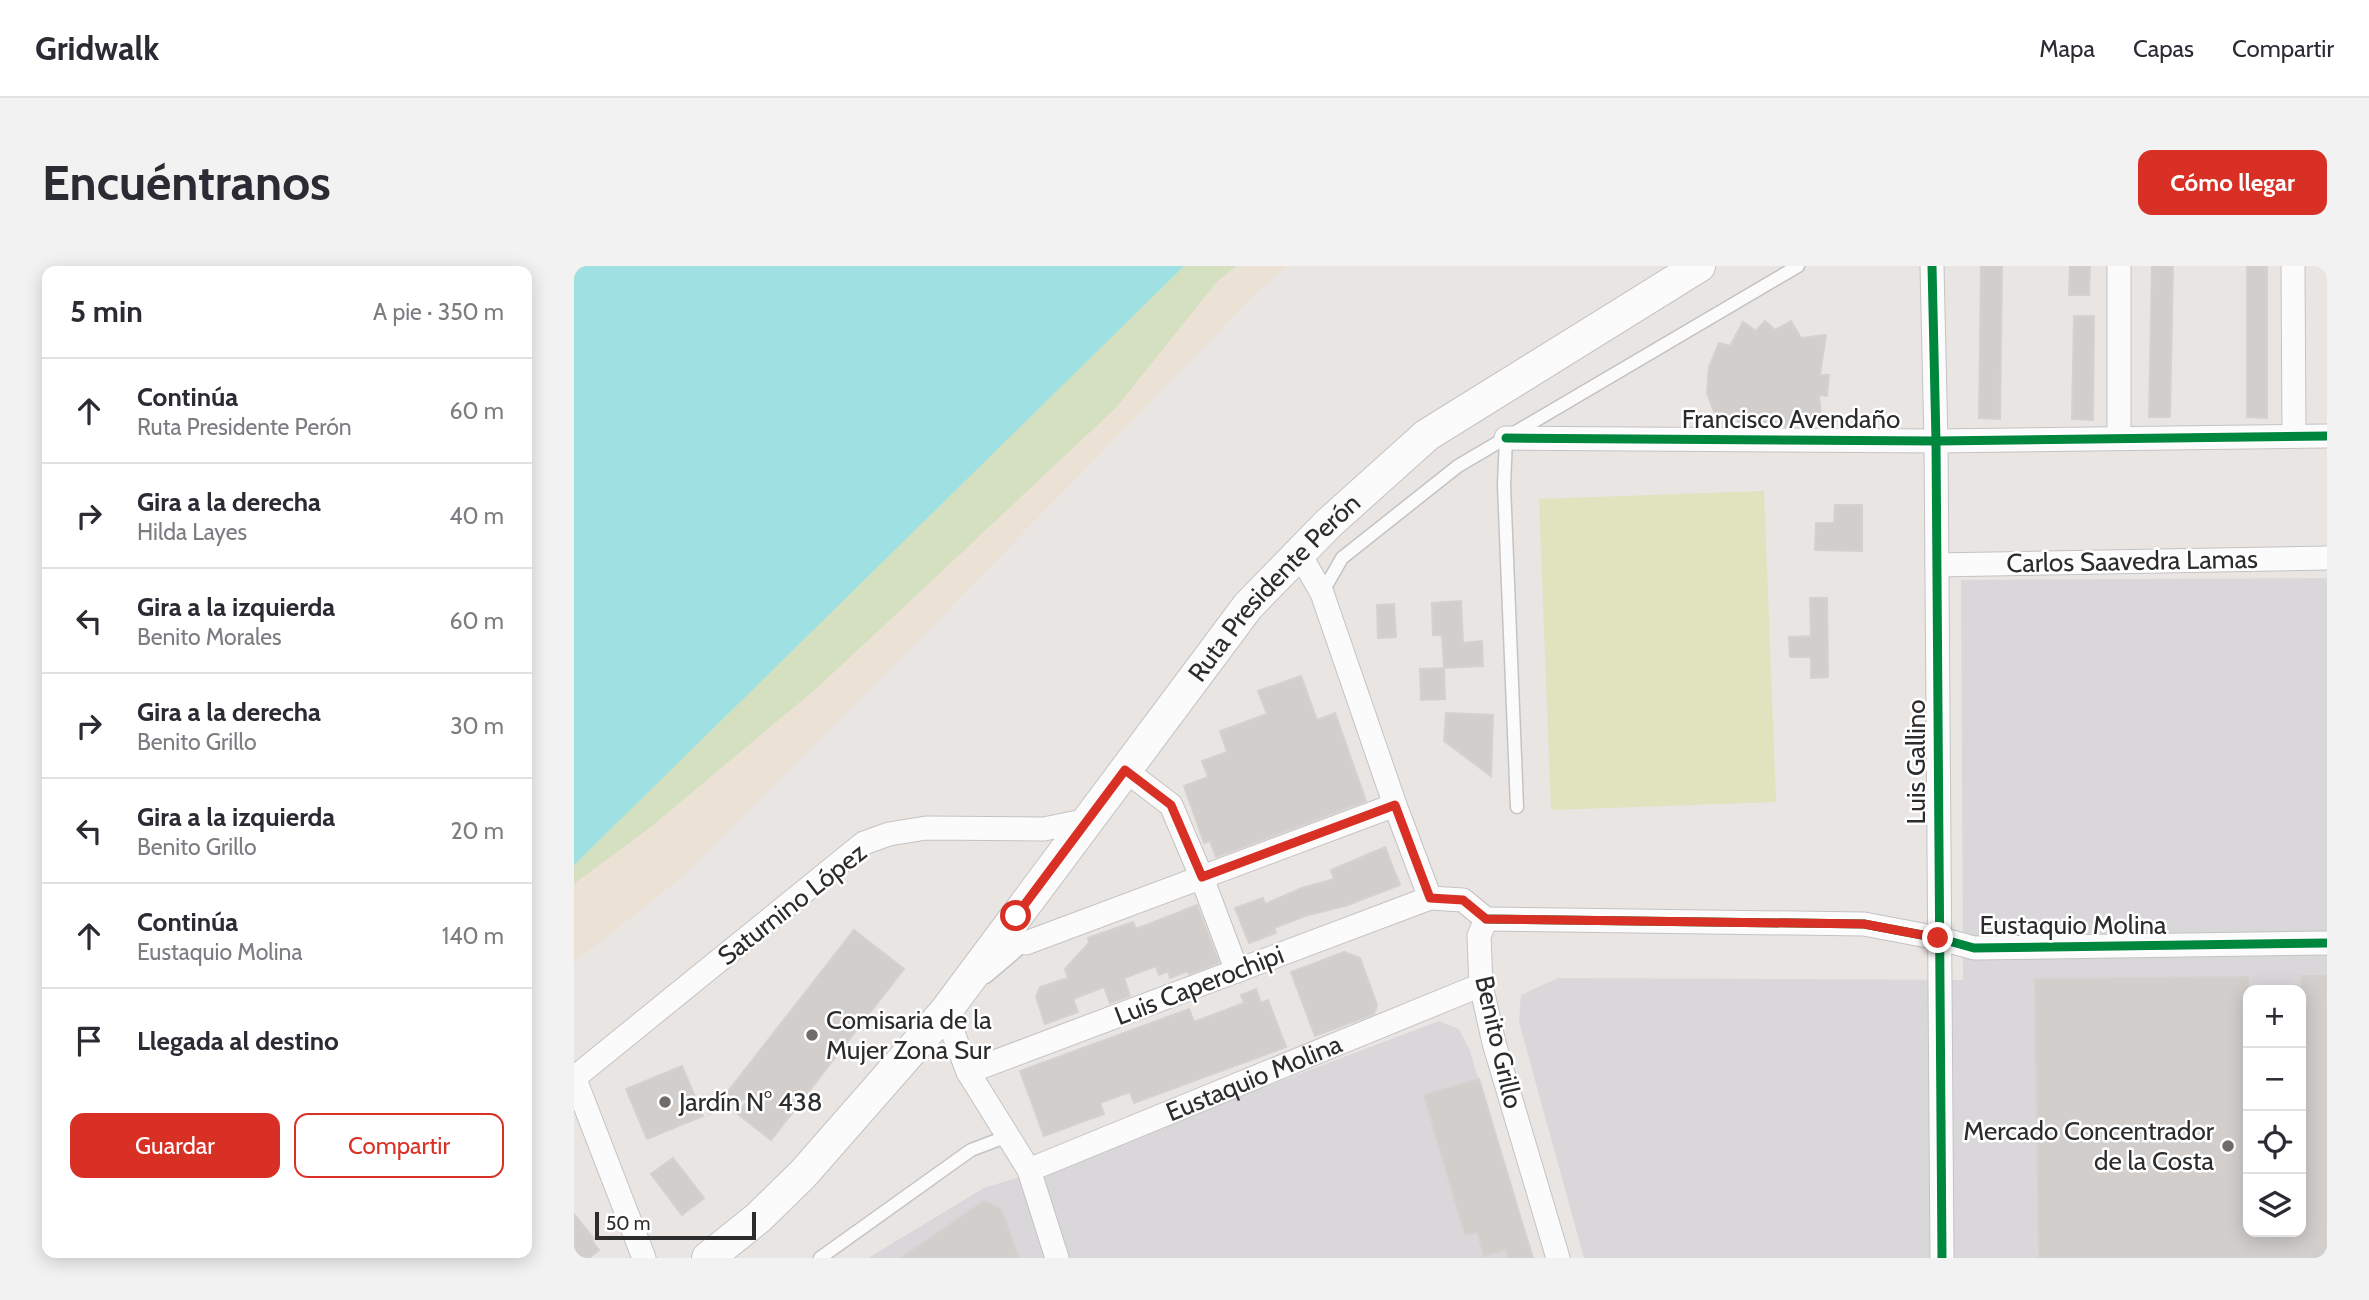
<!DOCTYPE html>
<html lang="es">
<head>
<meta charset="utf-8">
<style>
	body { margin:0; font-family:Cabin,sans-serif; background:#f2f2f3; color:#2b2b33 }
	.controls { position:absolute; right:21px; bottom:21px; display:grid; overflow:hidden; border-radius:14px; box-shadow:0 4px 18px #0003 }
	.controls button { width:63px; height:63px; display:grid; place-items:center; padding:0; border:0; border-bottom:2px solid #e1e1e2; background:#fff; color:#2b2b33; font:35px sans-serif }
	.scale { position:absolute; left:21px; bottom:18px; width:161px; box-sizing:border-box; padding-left:7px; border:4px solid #2c2c2c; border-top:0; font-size:19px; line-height:24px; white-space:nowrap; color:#2c2c2c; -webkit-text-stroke:5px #fff; paint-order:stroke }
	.stop { position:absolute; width:21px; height:21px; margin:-16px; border:5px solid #d93025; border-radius:50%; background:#fff }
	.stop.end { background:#d93025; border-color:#fff; box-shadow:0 2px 7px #0008 }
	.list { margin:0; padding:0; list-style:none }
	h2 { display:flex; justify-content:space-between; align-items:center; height:91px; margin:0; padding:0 28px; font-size:30px }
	h2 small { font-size:23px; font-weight:400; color:#7c7c81 }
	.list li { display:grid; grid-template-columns:46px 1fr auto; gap:21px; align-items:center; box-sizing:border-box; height:105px; padding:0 28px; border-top:2px solid #e1e1e2 }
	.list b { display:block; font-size:26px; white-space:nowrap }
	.list p { margin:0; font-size:23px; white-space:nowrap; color:#7c7c81 }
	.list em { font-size:23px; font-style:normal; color:#7c7c81 }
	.actions { display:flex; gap:14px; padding:21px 28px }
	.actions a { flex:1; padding:16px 0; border:2px solid #d93025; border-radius:14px; text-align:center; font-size:24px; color:#d93025 }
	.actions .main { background:#d93025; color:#fff }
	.icon { flex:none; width:38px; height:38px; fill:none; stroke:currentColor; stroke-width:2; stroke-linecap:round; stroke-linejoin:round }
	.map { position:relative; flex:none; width:1753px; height:992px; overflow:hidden; border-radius:14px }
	header { display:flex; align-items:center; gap:42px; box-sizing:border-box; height:98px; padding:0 35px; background:#fff; border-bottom:2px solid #e1e1e2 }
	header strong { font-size:33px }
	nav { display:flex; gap:38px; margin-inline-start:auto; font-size:24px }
	.intro { display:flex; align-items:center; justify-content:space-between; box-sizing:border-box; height:168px; padding:0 42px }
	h1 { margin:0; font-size:49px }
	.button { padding:18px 32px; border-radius:14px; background:#d93025; color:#fff; font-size:24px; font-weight:700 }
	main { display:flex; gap:42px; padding:0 42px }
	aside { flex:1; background:#fff; border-radius:14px; box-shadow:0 4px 18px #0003 }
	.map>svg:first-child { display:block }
</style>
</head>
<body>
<header>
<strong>Gridwalk</strong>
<nav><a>Mapa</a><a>Capas</a><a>Compartir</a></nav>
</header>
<div class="intro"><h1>Encuéntranos</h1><a class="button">Cómo llegar</a></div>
<main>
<aside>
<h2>5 min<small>A pie · 350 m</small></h2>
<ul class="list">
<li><svg class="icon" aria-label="ahead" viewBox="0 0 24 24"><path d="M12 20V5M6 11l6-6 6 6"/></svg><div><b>Continúa</b><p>Ruta Presidente Perón</p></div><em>60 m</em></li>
<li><svg class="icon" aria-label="right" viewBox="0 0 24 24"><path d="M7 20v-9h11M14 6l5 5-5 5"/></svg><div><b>Gira a la derecha</b><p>Hilda Layes</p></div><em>40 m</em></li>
<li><svg class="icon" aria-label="left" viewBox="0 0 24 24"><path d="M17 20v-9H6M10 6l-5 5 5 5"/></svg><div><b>Gira a la izquierda</b><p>Benito Morales</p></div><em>60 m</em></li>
<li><svg class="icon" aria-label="right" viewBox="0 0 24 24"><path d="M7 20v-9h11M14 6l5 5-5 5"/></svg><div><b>Gira a la derecha</b><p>Benito Grillo</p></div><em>30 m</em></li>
<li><svg class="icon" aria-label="left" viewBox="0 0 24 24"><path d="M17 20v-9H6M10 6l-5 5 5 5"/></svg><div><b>Gira a la izquierda</b><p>Benito Grillo</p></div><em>20 m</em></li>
<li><svg class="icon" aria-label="ahead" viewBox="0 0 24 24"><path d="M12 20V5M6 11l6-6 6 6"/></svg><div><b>Continúa</b><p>Eustaquio Molina</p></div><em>140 m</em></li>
<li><svg class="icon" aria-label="arrive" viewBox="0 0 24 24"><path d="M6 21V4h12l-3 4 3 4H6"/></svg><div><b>Llegada al destino</b></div></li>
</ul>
<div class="actions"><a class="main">Guardar</a><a>Compartir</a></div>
</aside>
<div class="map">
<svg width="1753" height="992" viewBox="0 0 1753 992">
	<rect width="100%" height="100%" fill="#e9e5e3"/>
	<g fill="#d9d7da" fill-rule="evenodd">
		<path d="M1753,312V992H1010L945,756L947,729L984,712L1389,714L1387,314ZM1674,724H1727V966H1674Z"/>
		<polygon points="865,755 885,763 896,785 957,992 294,992 410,922 485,899"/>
	</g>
	<polygon fill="#d5e0c0" points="0,0 663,0 643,16 542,142 314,356 243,422 77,561 0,618"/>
	<polygon fill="#ebe1d4" points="663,0 713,0 684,25 342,377 107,612 0,696 0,618 77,561 243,422 314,356 542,142 643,16"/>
	<polygon fill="#dfe3be" points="1190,225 1202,536 977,544 965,233"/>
	<polygon fill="#9fe1e2" points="0,0 610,0 0,599"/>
	<g fill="#d1cecc" stroke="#d4d1cf" stroke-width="2">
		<polygon points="1407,0 1428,0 1426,153 1405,152"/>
		<polygon points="1496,0 1516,0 1515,29 1495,29"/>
		<polygon points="1578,0 1599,0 1596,151 1575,151"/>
		<polygon points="1673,0 1693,0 1693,152 1673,151"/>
		<polygon points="1500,50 1520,50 1519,154 1498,153"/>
		<polygon points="1191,55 1201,64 1217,55 1227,72 1252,69 1246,109 1255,109 1253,130 1245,129 1248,160 1223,155 1217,160 1169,160 1159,150 1143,153 1133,127 1135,101 1145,77 1156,80 1169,56 1182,65"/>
		<polygon points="1261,239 1288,239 1288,285 1241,284 1242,257 1260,257"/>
		<polygon points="1236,332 1253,332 1254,411 1237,412 1237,391 1216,391 1215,371 1237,370"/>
		<polygon points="887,335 889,377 908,375 909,400 870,402 868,369 859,369 858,337"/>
		<polygon points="820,338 822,371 804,372 803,339"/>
		<polygon points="870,402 871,433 847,434 846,403"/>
		<polygon points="727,410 743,454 761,447 792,535 642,591 636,575 630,577 610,520 634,511 628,495 653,486 646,465 693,448 684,425"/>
		<polygon points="872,447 919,449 917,510 870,475"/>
		<polygon points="811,581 826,619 771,640 734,649 700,662 702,667 675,677 661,642 689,632 691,638 728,622 760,613 757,604"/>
		<polygon points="623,639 645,697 615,708 614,705 596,712 594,705 585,709 582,700 550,712 556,730 536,737 530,721 499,733 504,746 471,758 462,731 466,721 494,712 491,703 515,677 514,672 559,656 562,663"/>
		<polygon points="280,664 330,703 197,874 161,846 175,835 173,832 137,847"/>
		<polygon points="770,686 786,692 803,739 800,748 741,770 717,706"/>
		<polygon points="1727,710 1753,710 1753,992 1465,992 1461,713 1674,711 1674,966 1727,966"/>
		<polygon points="682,723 687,737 694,734 712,781 560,837 556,826 526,837 530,848 470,870 446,805 615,743 620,756 670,737 667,729"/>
		<polygon points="108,800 129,850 73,873 52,823"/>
		<polygon points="905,813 947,953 959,992 935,992 932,983 910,990 903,966 891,969 850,829"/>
		<polygon points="99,892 130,932 108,949 77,908"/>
		<polygon points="410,935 427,943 445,992 327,992"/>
		<polygon points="0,948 20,973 18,975 25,984 15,992 0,992"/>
	</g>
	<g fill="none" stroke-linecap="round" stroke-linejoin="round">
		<defs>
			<g id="service">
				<polyline points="932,172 930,219 943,541"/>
				<polyline points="748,327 768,292 884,200 1224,0"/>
				<polyline points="412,711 452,677"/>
				<polyline points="246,992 397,884 434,870"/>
			</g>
			<g id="minor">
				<polyline points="1358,0 1362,175 1368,992"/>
				<polyline points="1545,0 1545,172"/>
				<polyline points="1719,0 1720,170"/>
				<polyline points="932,172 1362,175 1753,170"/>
				<polyline points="725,287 748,327 821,539 856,632 889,634 912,653"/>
				<polyline points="1363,299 1753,292"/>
				<polyline points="551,504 597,539 628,612 663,705"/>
				<polyline points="912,653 1290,658 1364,672 1400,682 1753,677"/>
				<polyline points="912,653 905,670 907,719 920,777 984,992"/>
				<polyline points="452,677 821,539"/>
				<polyline points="371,746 394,806 455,904 483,992"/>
				<polyline points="394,806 856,632"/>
				<polyline points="0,811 70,992"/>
				<polyline points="0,812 290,577 315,568 352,562 470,563 514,554"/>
				<path id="s1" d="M455,904L907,719"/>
			</g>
			<g id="secondary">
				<path id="s2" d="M134,992L184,952L229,908L371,746L674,340L755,257L853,169L1125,0"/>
			</g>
		</defs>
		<use href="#service" stroke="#c4c3c3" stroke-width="15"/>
		<use href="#minor" stroke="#c4c3c3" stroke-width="25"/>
		<use href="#secondary" stroke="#c4c3c3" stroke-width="34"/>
		<use href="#service" stroke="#fcfbfb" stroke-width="12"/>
		<use href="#minor" stroke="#fcfbfb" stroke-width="23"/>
		<use href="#secondary" stroke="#fcfbfb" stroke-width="32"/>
		<defs>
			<g id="cycleway">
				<polyline points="1358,0 1362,175 1368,992"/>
				<polyline points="932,172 1362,175 1753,170"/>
				<polyline points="912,653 1290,658 1364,672 1400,682 1753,677"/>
			</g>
		</defs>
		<use href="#cycleway" stroke="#fff" stroke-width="13"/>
		<use href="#cycleway" stroke="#00873e" stroke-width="9"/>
	</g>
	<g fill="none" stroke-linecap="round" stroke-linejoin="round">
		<polyline stroke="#d93025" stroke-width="9" points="442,650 551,504 597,539 628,611 821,539 856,632 889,634 912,653 1290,658 1364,672"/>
	</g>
	<g fill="#6e6d6c" stroke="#fff" stroke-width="2.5">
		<circle cx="238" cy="769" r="7"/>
		<circle cx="91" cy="836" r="7"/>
		<circle cx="1654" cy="880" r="7"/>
	</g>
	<g text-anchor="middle" stroke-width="5" stroke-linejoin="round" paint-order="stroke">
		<g font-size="26" fill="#2c2c2c" stroke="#fff">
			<text x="1217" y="162">Francisco Avendaño</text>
			<text transform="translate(1558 295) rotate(-1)" y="9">Carlos Saavedra Lamas</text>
			<text dy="9" stroke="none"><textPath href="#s2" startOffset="880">Ruta Presidente Perón</textPath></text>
			<text transform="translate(1342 496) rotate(-90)" y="9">Luis Gallino</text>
			<text transform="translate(218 638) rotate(-38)" y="9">Saturnino López</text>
			<text x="1499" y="668">Eustaquio Molina</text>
			<text transform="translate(625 719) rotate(-21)" y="9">Luis Caperochipi</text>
			<text transform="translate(925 776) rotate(77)" y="9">Benito Grillo</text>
			<text dy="9" stroke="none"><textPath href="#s1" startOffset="243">Eustaquio Molina</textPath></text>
		</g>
		<g font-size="26" fill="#2c2c2c" stroke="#fff" text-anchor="start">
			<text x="252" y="763">Comisaria de la<tspan x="252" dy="30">Mujer Zona Sur</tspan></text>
			<text x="105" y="845">Jardín N° 438</text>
			<text x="1640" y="874" text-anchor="end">Mercado Concentrador<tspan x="1640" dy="30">de la Costa</tspan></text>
		</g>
	</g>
</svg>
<div class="controls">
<button>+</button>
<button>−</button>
<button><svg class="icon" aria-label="locate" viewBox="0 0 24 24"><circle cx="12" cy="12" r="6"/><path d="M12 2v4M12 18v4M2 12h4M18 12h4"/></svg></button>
<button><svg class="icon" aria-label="layers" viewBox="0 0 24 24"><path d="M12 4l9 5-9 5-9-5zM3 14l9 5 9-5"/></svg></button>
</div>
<div class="scale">50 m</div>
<div class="stop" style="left:442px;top:650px"></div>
<div class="stop end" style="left:1364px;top:672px"></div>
</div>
</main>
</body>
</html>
